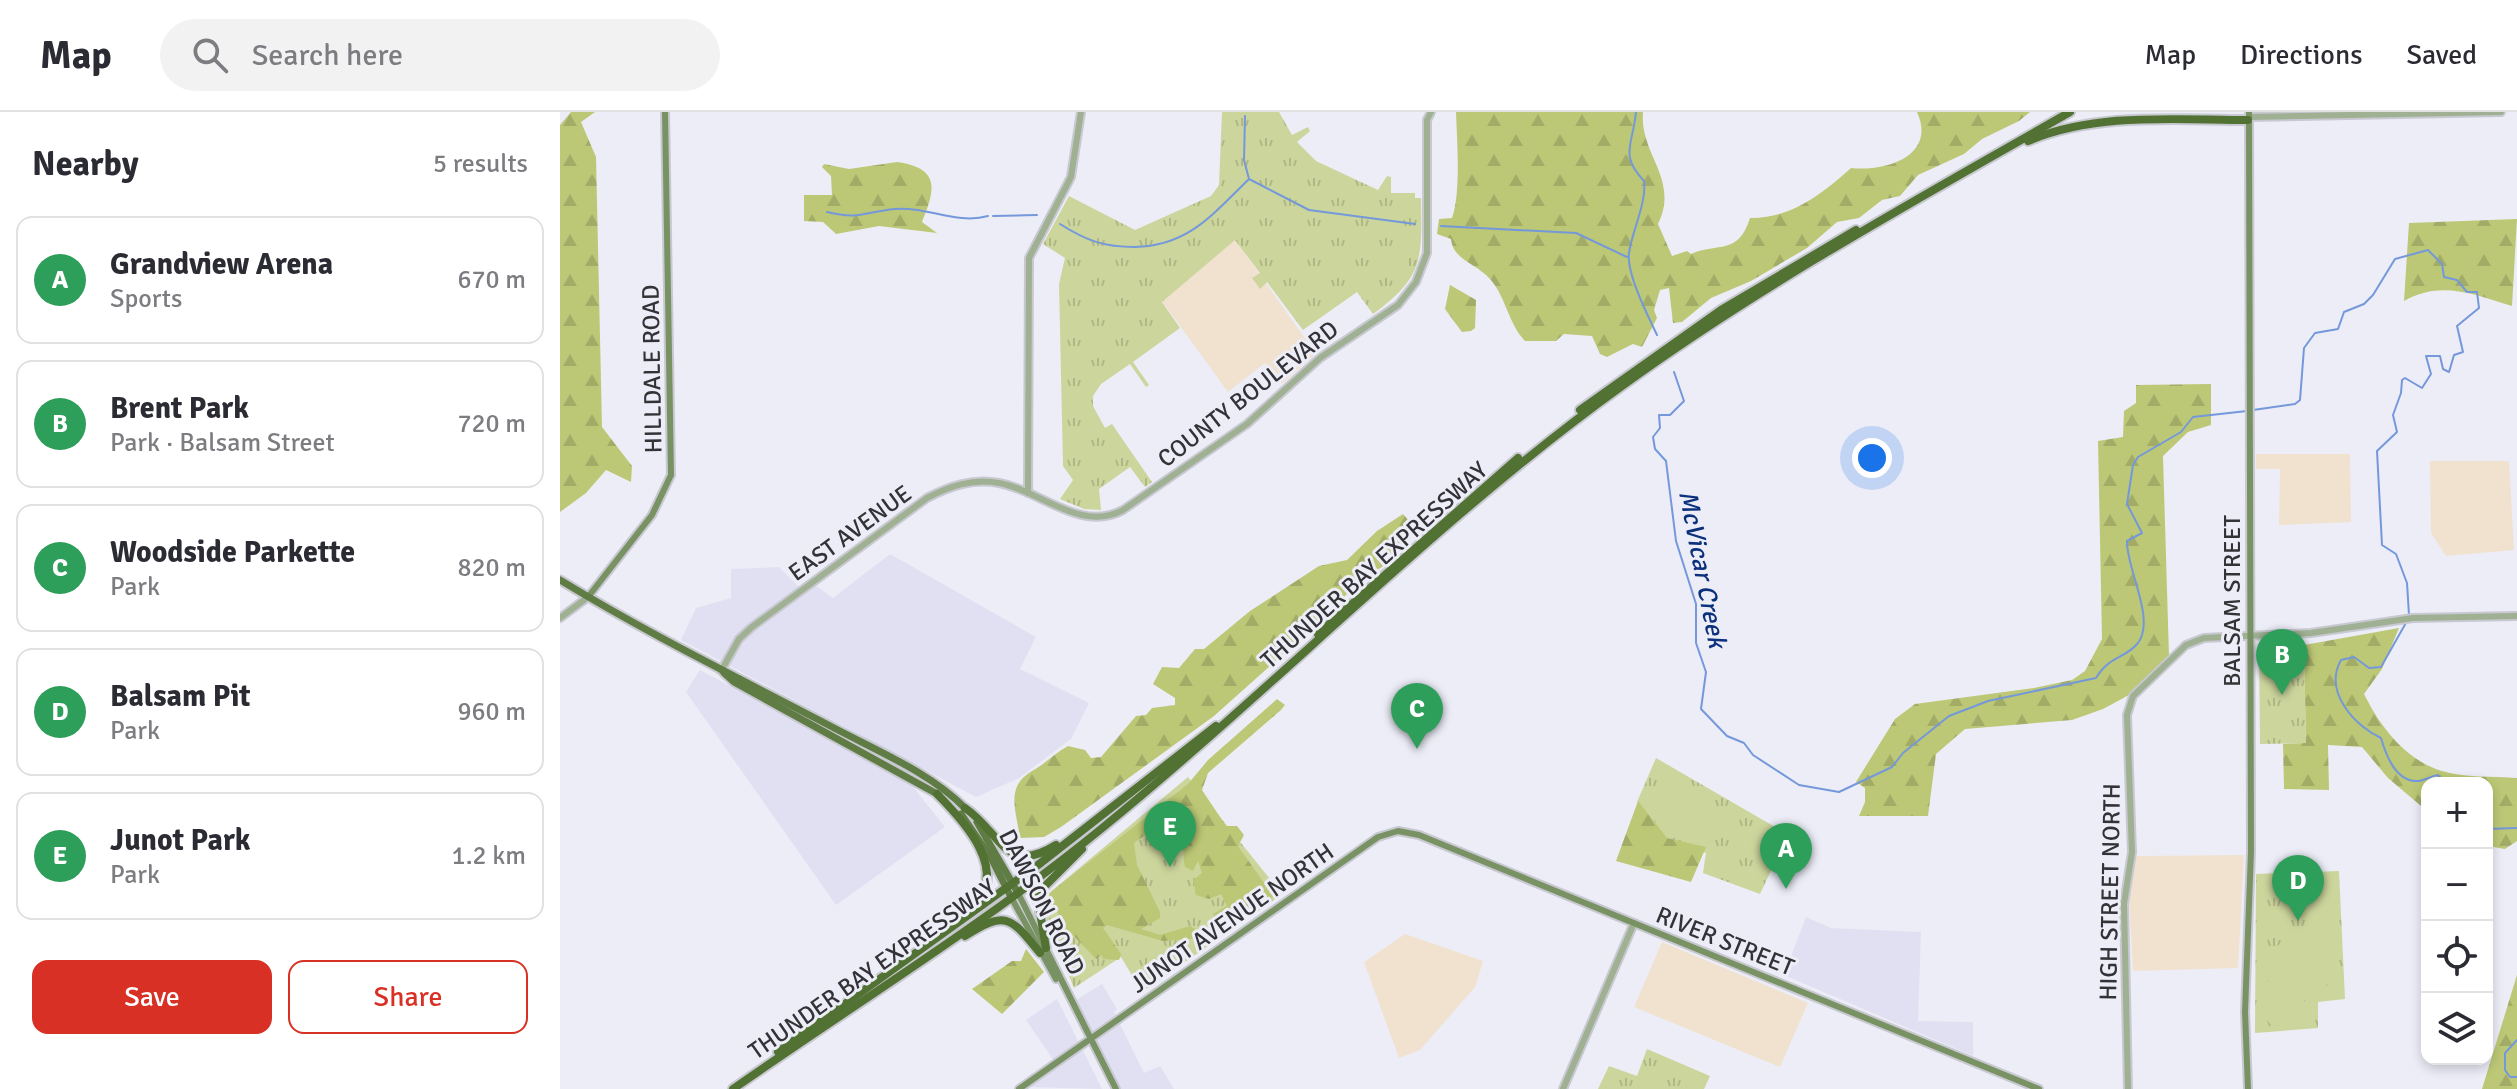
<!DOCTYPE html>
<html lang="en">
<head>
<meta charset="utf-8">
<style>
	body { margin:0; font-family:Signika,sans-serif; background:#f2f2f3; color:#2b2b33 }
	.controls { position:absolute; right:24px; bottom:24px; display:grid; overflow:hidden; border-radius:16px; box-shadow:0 4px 12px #0003 }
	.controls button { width:72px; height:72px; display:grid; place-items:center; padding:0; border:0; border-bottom:2px solid #e1e1e2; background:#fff; color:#2b2b33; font:40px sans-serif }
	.you { position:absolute; left:1312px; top:346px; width:28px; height:28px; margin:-20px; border:6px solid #fff; border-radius:50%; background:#1a73e8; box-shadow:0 0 0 12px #1a73e833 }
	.badge { display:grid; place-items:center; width:52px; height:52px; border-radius:50%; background:#d93025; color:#fff; font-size:26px; font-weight:700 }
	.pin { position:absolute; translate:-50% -66px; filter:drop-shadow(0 2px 4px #0008) }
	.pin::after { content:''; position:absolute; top:42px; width:28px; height:24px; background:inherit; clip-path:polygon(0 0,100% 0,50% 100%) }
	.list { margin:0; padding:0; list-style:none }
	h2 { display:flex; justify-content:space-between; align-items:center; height:104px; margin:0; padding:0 32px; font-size:34px }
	h2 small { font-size:26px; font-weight:400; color:#7c7c81 }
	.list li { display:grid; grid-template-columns:52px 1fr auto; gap:24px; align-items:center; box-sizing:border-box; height:128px; margin:0 16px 16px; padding:0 16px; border:2px solid #e1e1e2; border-radius:16px }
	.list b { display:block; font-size:30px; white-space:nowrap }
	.list p { margin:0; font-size:26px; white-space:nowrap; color:#7c7c81 }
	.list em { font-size:26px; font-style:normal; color:#7c7c81 }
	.actions { display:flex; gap:16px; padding:24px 32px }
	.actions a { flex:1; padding:18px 0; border:2px solid #d93025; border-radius:16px; text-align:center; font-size:28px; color:#d93025 }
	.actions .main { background:#d93025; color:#fff }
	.icon { flex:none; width:44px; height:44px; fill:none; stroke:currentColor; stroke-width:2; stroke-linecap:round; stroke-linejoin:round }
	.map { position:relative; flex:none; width:1957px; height:977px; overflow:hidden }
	header { display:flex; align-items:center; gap:48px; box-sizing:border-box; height:112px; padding:0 40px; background:#fff; border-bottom:2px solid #e1e1e2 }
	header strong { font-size:38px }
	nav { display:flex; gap:44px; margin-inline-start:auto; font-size:28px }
	.search { width:560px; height:72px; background:#f2f2f3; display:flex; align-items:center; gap:20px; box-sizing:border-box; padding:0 28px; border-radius:44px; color:#7c7c81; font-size:30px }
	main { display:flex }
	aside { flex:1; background:#fff }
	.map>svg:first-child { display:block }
</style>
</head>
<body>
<header>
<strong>Map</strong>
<div class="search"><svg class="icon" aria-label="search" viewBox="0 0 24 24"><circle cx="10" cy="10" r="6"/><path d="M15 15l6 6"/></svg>Search here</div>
<nav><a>Map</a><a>Directions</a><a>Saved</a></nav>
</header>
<main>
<aside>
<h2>Nearby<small>5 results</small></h2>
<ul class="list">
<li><span class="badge" style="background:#2e9e5b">A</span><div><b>Grandview Arena</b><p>Sports</p></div><em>670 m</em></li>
<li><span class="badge" style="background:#2e9e5b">B</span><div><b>Brent Park</b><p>Park · Balsam Street</p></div><em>720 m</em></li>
<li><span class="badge" style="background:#2e9e5b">C</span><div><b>Woodside Parkette</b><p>Park</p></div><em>820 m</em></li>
<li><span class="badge" style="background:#2e9e5b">D</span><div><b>Balsam Pit</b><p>Park</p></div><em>960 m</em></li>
<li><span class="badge" style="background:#2e9e5b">E</span><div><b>Junot Park</b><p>Park</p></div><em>1.2 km</em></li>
</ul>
<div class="actions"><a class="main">Save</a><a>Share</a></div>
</aside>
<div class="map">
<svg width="1957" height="977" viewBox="0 0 1957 977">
	<defs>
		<pattern id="grass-tufts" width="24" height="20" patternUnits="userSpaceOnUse" patternTransform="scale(2)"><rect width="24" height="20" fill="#ccd59c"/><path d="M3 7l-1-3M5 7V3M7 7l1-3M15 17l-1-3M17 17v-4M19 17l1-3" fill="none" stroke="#b0b787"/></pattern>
		<pattern id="forest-firs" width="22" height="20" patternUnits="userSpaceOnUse" patternTransform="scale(2)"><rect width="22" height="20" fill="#bcc876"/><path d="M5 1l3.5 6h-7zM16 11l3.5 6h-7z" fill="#a2ac67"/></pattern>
	</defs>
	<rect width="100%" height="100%" fill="#ededf8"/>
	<g fill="#e1e0f2">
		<polygon points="330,442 476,525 460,557 529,591 511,627 459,666 416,685 121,528 136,496 171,486 171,457 219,455 244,480 255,473 273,486"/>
		<polygon points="140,558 349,670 385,715 276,793 126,580"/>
		<polygon points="1246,805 1271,816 1361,820 1358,909 1413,910 1413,944 1224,863"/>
		<polygon points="542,872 557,897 554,900 584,961 600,954 614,977 561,977 516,888"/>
		<polygon points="497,887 542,977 467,975 497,953 466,908"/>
	</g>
	<g fill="#f0e2cf">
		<polygon points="675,127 756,242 722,272 705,251 668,280 602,189"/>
		<polygon points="1696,342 1790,342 1791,410 1719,413 1720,357 1696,357"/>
		<polygon points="1870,349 1949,349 1954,438 1886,444 1871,421"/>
		<polygon points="1684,743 1678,856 1573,859 1569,785 1576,744"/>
		<polygon points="845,822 923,849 915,875 860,938 839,946 804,850"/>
		<polygon points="1102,830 1248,891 1220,955 1074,895"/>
	</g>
	<g fill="url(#grass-tufts)">
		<path d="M662,0H719L732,23L748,15L750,19L737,30L756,49L818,78L827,64L831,65V81H855V86H861C862,147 864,165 813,202L797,180L743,218L707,170L700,177L692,166L700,161L675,128L602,190L620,216L573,250L589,273L586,275L570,252L541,272L533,284V294L545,316L552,312L592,370L585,375L570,355L539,377L541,398L524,397L500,387L513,368L503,354L499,172L505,146L483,132L509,84L575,118L651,84L659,73Z"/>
		<polygon points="1744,533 1746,631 1700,632 1699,534"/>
		<polygon points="1096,646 1215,715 1219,742 1200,782 1143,761 1146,741 1105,728 1077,690"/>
		<polygon points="628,665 722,782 697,800 692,794 647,826 651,832 582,880 561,845 514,876 484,803 488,782"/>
		<polygon points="1779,759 1785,887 1758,890 1758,916 1695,921 1696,762"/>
		<polygon points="1087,937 1150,964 1144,977 1038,977 1049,954 1077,964"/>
	</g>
	<g fill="url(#forest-firs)">
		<polygon points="11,0 35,0 21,10 36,45 42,315 72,354 71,370 46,358 26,381 0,400 0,13"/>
		<path d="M896,0H1083C1079,42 1120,67 1098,112L1112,144L1127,139L1131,142C1158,130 1178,144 1190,106C1230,107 1262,82 1291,56C1326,60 1377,44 1357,0H1470L1459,9L1422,27L1404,42L1358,63L1340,84L1322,88L1299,106L1277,110L1247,136L1191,169L1151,186L1122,210L1113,211L1109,176L1100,178L1094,198L1097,206L1082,235L1073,232L1047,245L1040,242L1032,224L1004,222L996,229H965C948,211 946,185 930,167C916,151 893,148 891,127L877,122L879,107L892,106C901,81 897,29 896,0Z"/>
		<path d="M337,50C380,56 376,77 362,110L377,121L319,114L276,122L263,110L244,109V83H272L271,64L262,55L264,52L289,57Z"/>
		<path d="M1957,107L1952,194C1913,182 1881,168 1844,189L1849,111Z"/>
		<polygon points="890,173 916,188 915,216 911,219 902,220 885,197"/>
		<polygon points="1651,272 1651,313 1628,320 1603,344 1609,544 1569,583 1543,597 1512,608 1405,617 1376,642 1368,704 1299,704 1305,690 1305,676 1296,670 1335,607 1355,592 1474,576 1512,568 1525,559 1542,527 1538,329 1563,325 1564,299 1576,291 1576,273"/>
		<path d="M843,402L850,410L851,418L822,455L802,467L757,512L654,604L501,715L484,725L460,726C456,698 445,675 472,659C485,652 495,641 508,634L525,638L531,646L541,645L576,604L586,603L592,596L615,593V586L593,572L602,555L619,556L635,537H644L690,499L759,454L787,448L817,419Z"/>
		<path d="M1839,516L1822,557L1804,582C1820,614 1845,648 1882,659C1904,666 1934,664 1957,666V729L1945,737L1927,734V671H1867V699L1828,666L1802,635L1768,633L1769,678L1724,677L1723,632L1746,631L1744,533Z"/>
		<path d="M717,587L725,593L721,598L648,661L642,678L666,714H677L684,723L678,734L714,785L692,792L659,814L653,802L667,794L661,782L649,787L636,783L633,768L642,761L638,749L633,759L625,755C621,736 629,718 604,709L574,731L577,753L600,800V806L581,817L600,823L630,814L644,822L641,826L603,829L547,813L543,816L561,842L559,848L543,847L542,843L536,847L510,820L500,818L503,810L488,784L492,779L628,672L648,648Z"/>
		<polygon points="1078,689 1107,726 1146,735 1131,770 1056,749"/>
		<polygon points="466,837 484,860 442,902 412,877 452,849 461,849"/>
		<polygon points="1957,863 1957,977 1922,977"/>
	</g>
	<g fill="#ccd59c">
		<polygon points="822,136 849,149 839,172 811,159"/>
		<path d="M1127,677L1143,680L1155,695L1135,733L1095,711C1098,689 1105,681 1127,677Z"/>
		<polygon points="1775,767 1778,796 1774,801 1746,800 1748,783"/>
		<path d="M1763,806C1785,834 1778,869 1751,891L1712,837Z"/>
		<path d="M1708,865C1736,868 1747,886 1751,913L1712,914L1705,906Z"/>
	</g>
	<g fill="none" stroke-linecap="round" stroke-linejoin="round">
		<g stroke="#7498da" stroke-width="2">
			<path d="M1076,0C1073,33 1059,43 1084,69C1087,90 1072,119 1069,141C1066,161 1088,204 1097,223"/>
			<polyline points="685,4 684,48 689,67 749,98 855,112"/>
			<path d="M267,100C300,108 304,100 335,97C366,94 397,113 428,104"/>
			<polyline points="433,104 477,103"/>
			<path d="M500,112C527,129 544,135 575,135C628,134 652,103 688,68"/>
			<polyline points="881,114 1016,121 1067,145"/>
			<path d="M1114,260L1124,289L1110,303H1099L1100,316L1093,325L1095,337L1106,349L1116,429L1136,492V531L1146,560L1141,597L1167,624L1184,631L1193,643L1239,673L1279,680L1332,655L1343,641L1389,604L1428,589L1536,566C1550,543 1565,547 1578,531C1596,507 1566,456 1567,429L1582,421L1567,392L1573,353L1578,345L1621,320L1633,305L1687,299"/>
			<polyline points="1693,298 1735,292 1740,288 1744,236 1755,221 1778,217 1784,200 1804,192 1813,183 1835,147 1868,138 1882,152 1884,165 1897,168 1907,180 1917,180 1919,196 1897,214 1903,240 1894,243 1889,260 1883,257 1880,244 1866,244 1871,262 1862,276 1845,266 1842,268 1841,281 1833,303 1837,320 1817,339 1822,433 1836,442 1847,471 1849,503"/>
			<path d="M1847,509L1821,555L1809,556L1794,545L1781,548C1763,580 1795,614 1821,626C1826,643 1836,671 1859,669C1865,668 1872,664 1878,663L1882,671"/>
			<polyline points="1927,717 1957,716"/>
			<polyline points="1957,928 1945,941 1945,958 1950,965 1957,965"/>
		</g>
		<defs>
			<g id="tertiary">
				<polyline points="1689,5 1941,0"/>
				<polyline points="468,381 469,146 511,65 521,0"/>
				<polyline points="0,506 28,485"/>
				<path d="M161,559L179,527L192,515L367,386C390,374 413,366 439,371C480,378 520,421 563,398L687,312L760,246L838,193L856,170L867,141V8L871,0"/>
				<polyline points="1003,977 1074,811"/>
				<polyline points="1568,977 1564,792 1572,740 1567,603 1573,584 1626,533 1644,526 1751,521 1853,506 1957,504"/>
			</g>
			<g id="secondary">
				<polyline points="28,485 92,403 111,363 105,0"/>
				<polyline points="458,781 556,977"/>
				<polyline points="451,785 496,867"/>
				<polyline points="459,977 818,725 838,719 859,723 1479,977"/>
				<polyline points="1688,977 1685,900 1691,740 1689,0"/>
			</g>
			<g id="primary">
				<path d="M0,468C90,523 183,568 276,617C320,640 372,662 406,697"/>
				<polyline points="164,561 174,570 379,683"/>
				<polyline points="401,702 431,746 451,785"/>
				<polyline points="417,710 458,781"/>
			</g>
			<g id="trunk">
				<path d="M1468,29C1537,0 1615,8 1688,8"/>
				<polyline points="1020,298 1161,198 1296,118"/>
				<polyline points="758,522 958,346"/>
				<path d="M377,682C404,709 452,761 411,795"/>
				<path d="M405,696C441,720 445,765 496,733"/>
				<path d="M405,824C447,797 451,806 480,841"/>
				<polyline points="486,836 477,782 522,737"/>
				<polyline points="218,940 478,753 656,614"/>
				<path d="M173,977C296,891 425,812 541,717C718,573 877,407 1062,274C1204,171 1358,87 1510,0"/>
			</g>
		</defs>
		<use href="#tertiary" stroke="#c8c8d1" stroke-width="10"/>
		<use href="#secondary" stroke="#c8c8d1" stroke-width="10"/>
		<use href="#primary" stroke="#c8c8d1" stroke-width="11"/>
		<use href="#trunk" stroke="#c8c8d1" stroke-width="12"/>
		<use href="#tertiary" stroke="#9fb192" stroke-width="6"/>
		<use href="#secondary" stroke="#799264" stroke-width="6"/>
		<use href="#primary" stroke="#5e7c43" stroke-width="7"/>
		<use href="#trunk" stroke="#527233" stroke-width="8"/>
	</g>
	<g text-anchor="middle" stroke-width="6" stroke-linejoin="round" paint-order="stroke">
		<g font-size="24" fill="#333337" stroke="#ededf8">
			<text transform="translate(92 257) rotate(-91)" y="8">HILLDALE ROAD</text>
			<text transform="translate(688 282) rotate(-38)" y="8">COUNTY BOULEVARD</text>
			<text transform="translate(290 421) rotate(-36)" y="8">EAST AVENUE</text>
			<text transform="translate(814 453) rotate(-42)" y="8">THUNDER BAY EXPRESSWAY</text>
			<text transform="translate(1672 489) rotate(-90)" y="8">BALSAM STREET</text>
			<text transform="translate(1550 780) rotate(-89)" y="8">HIGH STREET NORTH</text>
			<text transform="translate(482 790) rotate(63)" y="8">DAWSON ROAD</text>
			<text transform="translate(672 806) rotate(-35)" y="8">JUNOT AVENUE NORTH</text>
			<text transform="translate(1165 829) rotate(22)" y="8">RIVER STREET</text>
			<text transform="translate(312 857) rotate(-35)" y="8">THUNDER BAY EXPRESSWAY</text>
		</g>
		<g font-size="26" font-style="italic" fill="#0b317d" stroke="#ededf8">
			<text transform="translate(1143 457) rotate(79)" y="9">McVicar Creek</text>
		</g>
	</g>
</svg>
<div class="controls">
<button>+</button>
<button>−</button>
<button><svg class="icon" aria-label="locate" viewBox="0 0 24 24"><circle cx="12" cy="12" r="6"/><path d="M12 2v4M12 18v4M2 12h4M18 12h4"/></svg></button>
<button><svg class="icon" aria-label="layers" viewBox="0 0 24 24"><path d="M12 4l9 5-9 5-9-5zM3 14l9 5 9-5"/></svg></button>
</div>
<div class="you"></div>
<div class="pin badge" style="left:1226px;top:777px;background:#2e9e5b">A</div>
<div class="pin badge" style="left:1722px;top:583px;background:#2e9e5b">B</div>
<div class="pin badge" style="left:857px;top:637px;background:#2e9e5b">C</div>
<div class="pin badge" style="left:1738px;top:809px;background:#2e9e5b">D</div>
<div class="pin badge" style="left:610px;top:755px;background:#2e9e5b">E</div>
</div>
</main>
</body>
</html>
